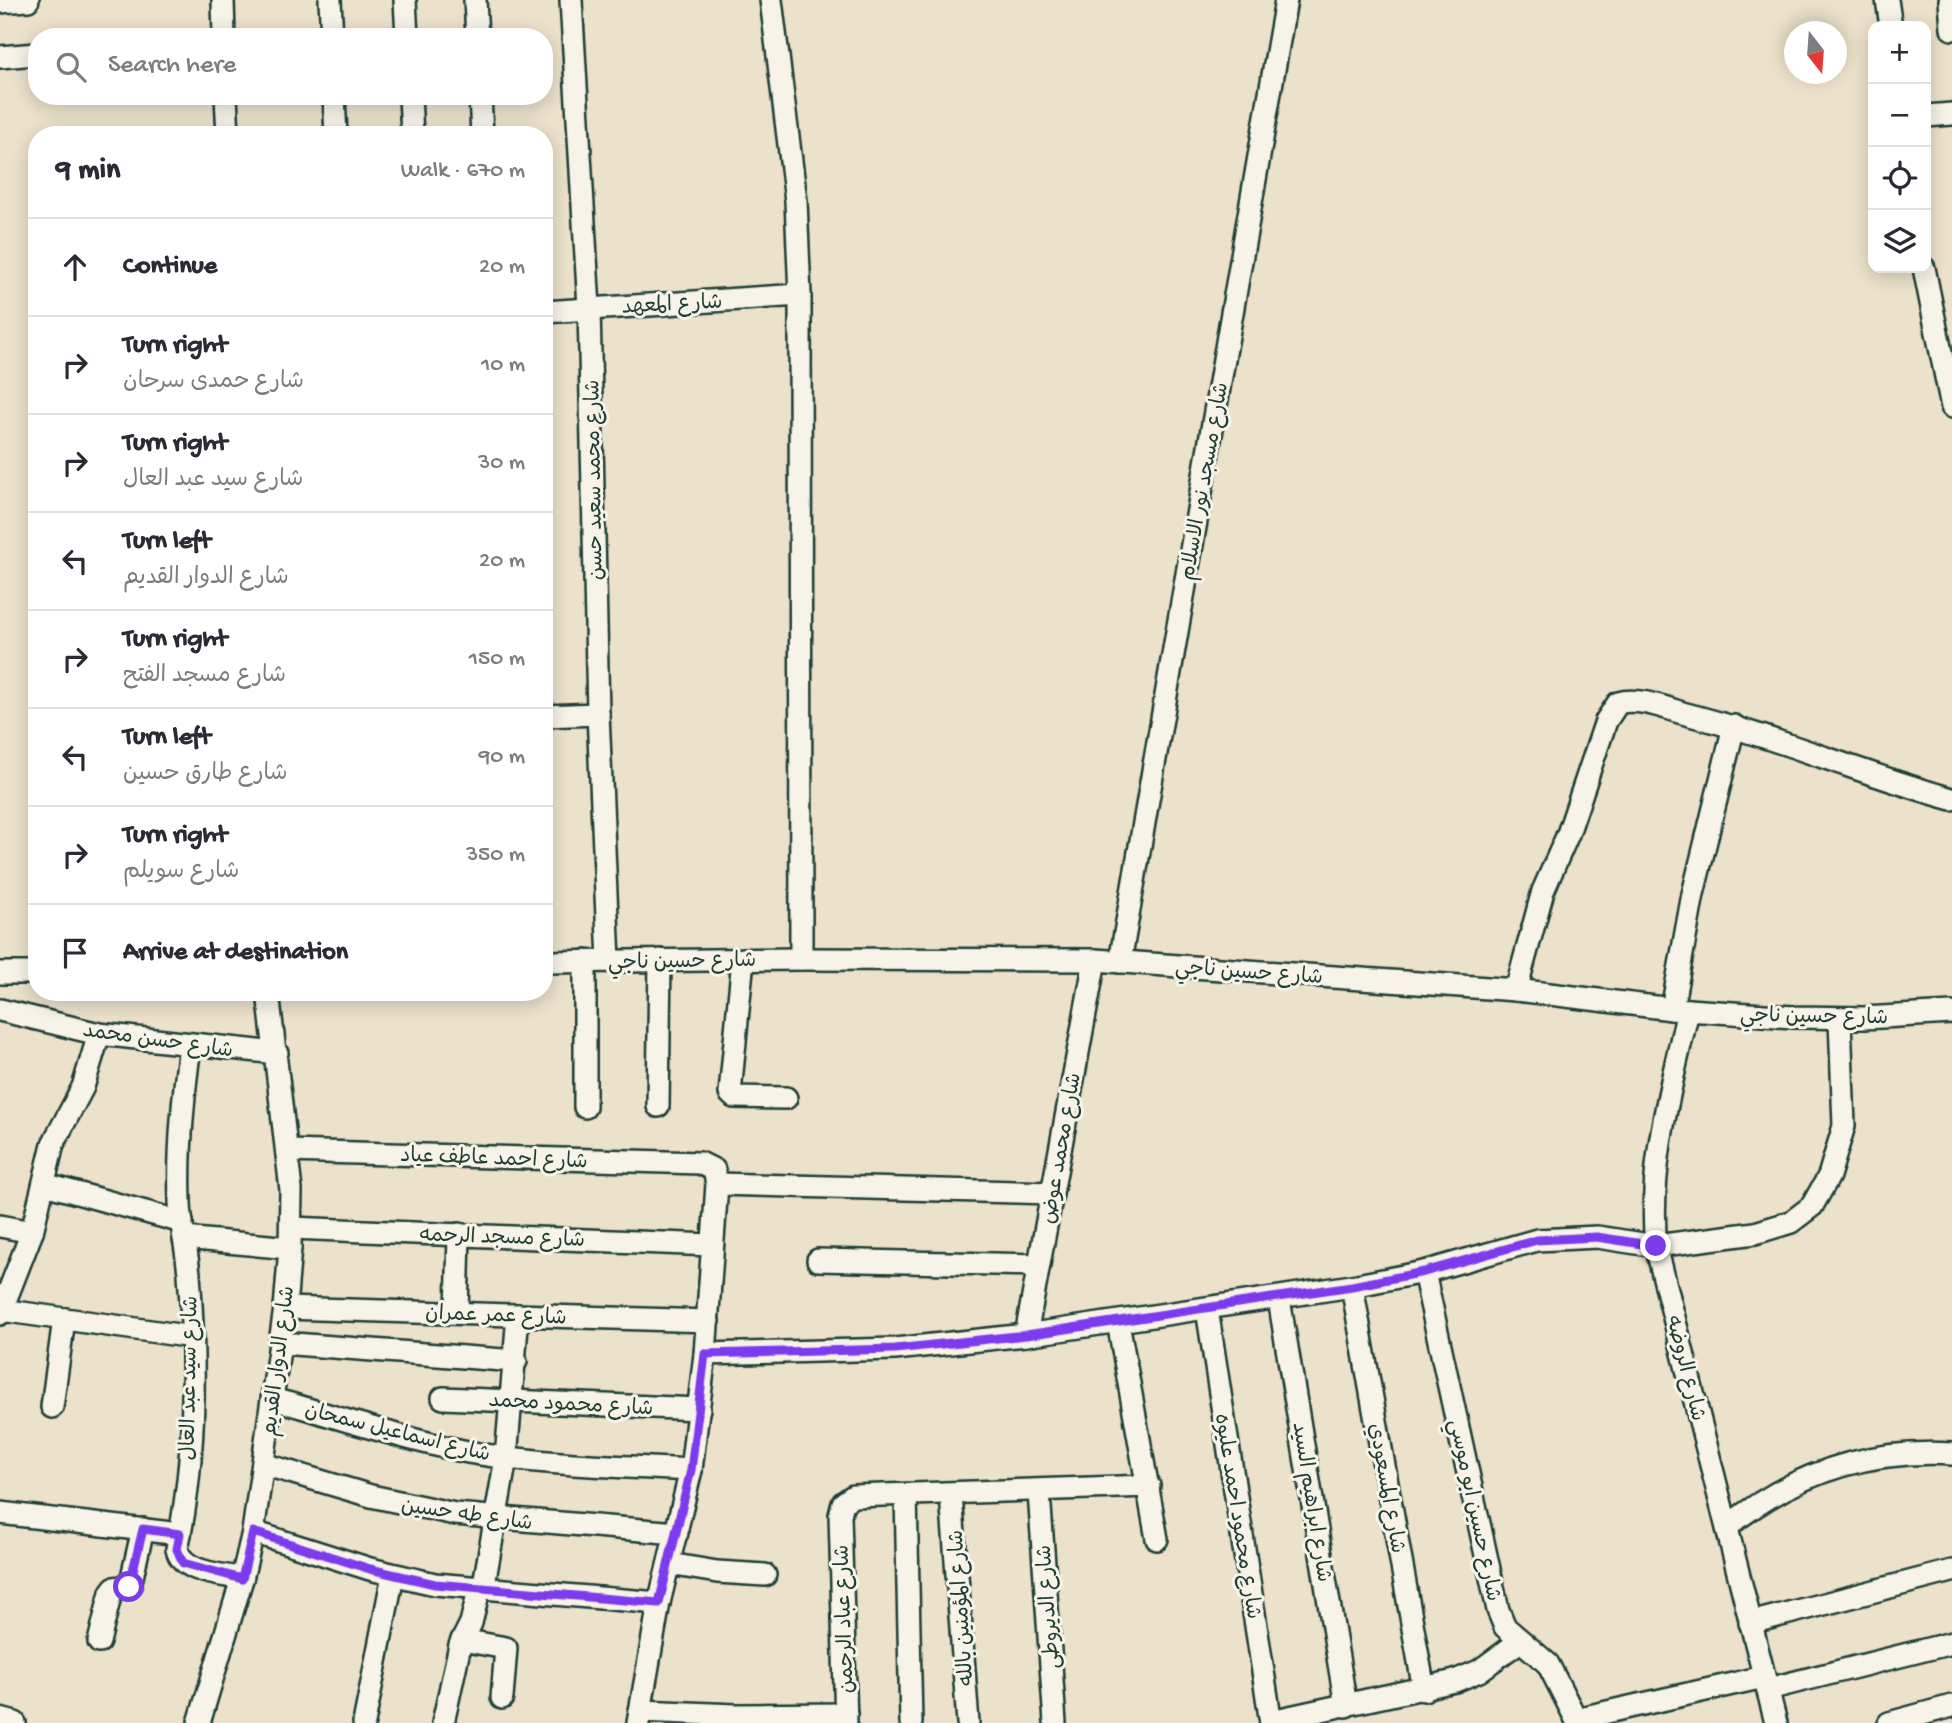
<!DOCTYPE html>
<html lang="en">
<head>
<meta charset="utf-8">
<style>
	body { margin:0; font-family:"Gochi Hand","Playpen Sans Arabic",sans-serif; background:#f2f2f3; color:#2b2b33 }
	.controls { position:absolute; right:21px; top:21px; display:grid; overflow:hidden; border-radius:14px; box-shadow:0 4px 18px #0003 }
	.controls button { width:63px; height:63px; display:grid; place-items:center; padding:0; border:0; border-bottom:2px solid #e1e1e2; background:#fff; color:#2b2b33; font:35px sans-serif }
	.compass { position:absolute; left:1784px; top:21px; width:63px; height:63px; border-radius:50%; background:#fff; box-shadow:0 4px 18px #0003; rotate:163deg }
	.stop { position:absolute; width:21px; height:21px; margin:-16px; border:5px solid #7c3aed; border-radius:50%; background:#fff }
	.stop.end { background:#7c3aed; border-color:#fff; box-shadow:0 2px 7px #0008 }
	.list { margin:0; padding:0; list-style:none }
	h2 { display:flex; justify-content:space-between; align-items:center; height:91px; margin:0; padding:0 28px; font-size:30px }
	h2 small { font-size:23px; font-weight:400; color:#7c7c81 }
	.list li { display:grid; grid-template-columns:46px 1fr auto; gap:21px; align-items:center; box-sizing:border-box; height:98px; padding:0 28px; border-top:2px solid #e1e1e2 }
	.list b { display:block; font-size:26px; white-space:nowrap }
	.list p { margin:0; font-size:23px; white-space:nowrap; color:#7c7c81 }
	.list em { font-size:23px; font-style:normal; color:#7c7c81 }
	.icon { flex:none; width:38px; height:38px; fill:none; stroke:currentColor; stroke-width:2; stroke-linecap:round; stroke-linejoin:round }
	.map { position:relative; flex:none; width:1952px; height:1723px; overflow:hidden }
	.search { position:absolute; background:#fff; box-shadow:0 4px 18px #0003; left:28px; top:28px; width:525px; height:77px; display:flex; align-items:center; gap:18px; box-sizing:border-box; padding:0 24px; border-radius:28px; color:#7c7c81; font-size:26px }
	.panel { position:absolute; background:#fff; box-shadow:0 4px 18px #0003; left:28px; top:126px; width:525px; height:875px; border-radius:28px }
	.map>svg:first-child { display:block }
</style>
</head>
<body>
<div class="map">
<svg width="1952" height="1723" viewBox="0 0 1952 1723">
	<rect width="100%" height="100%" fill="#ece1cb"/>
	<filter id="ink" filterUnits="userSpaceOnUse"><feTurbulence type="fractalNoise" baseFrequency=".0143" numOctaves="2"/><feDisplacementMap in="SourceGraphic" scale="14" xChannelSelector="R" yChannelSelector="G"/><feConvolveMatrix kernelMatrix="1 2 1 2 8 2 1 2 1" color-interpolation-filters="sRGB"/></filter>
	<g filter="url(#ink)">
		<g fill="none" stroke-linecap="round" stroke-linejoin="round">
			<defs>
				<g id="minor">
					<polyline points="223,0 224,37"/>
					<polyline points="330,0 332,37"/>
					<polyline points="405,0 407,37"/>
					<polyline points="475,0 477,37"/>
					<polyline points="571,0 589,308 598,714 609,961"/>
					<polyline points="771,0 796,201 800,295 801,959"/>
					<polyline points="1887,0 1891,26"/>
					<polyline points="1950,0 1952,29"/>
					<polyline points="0,2 28,0"/>
					<polyline points="0,57 37,54"/>
					<polyline points="226,96 228,135"/>
					<polyline points="334,96 336,135"/>
					<polyline points="410,96 412,135"/>
					<polyline points="480,96 482,135"/>
					<polyline points="1926,116 1952,114"/>
					<polyline points="1924,268 1952,407"/>
					<polyline points="544,312 800,295"/>
					<polyline points="544,716 598,714"/>
					<polyline points="743,959 730,1093 734,1097 786,1098"/>
					<polyline points="544,962 801,959 1095,960 1516,990 1672,1009 1794,1017 1864,1018 1952,1013"/>
					<polyline points="1120,962 1286,0"/>
					<polyline points="0,973 37,973"/>
					<path d="M1516,990L1543,891L1568,834L1606,721L1618,703C1639,697 1665,708 1686,714C1777,737 1862,774 1952,799"/>
					<polyline points="1672,1009 1693,894 1734,726"/>
					<polyline points="0,1010 99,1034 277,1053"/>
					<path d="M1688,1010C1671,1088 1648,1166 1656,1246L1776,1723"/>
					<path d="M190,1046C183,1097 178,1148 180,1200C180,1225 187,1249 189,1274C196,1364 196,1461 177,1549C182,1573 222,1574 242,1579"/>
					<polyline points="658,1106 660,960"/>
					<polyline points="585,1107 585,961"/>
					<polyline points="288,1151 700,1163 714,1170 717,1184 705,1354 691,1470 659,1603 638,1723"/>
					<polyline points="44,1184 182,1222"/>
					<polyline points="717,1184 1052,1193"/>
					<polyline points="0,1226 32,1232"/>
					<polyline points="291,1228 712,1245"/>
					<polyline points="184,1238 290,1248"/>
					<polyline points="818,1260 1039,1265"/>
					<polyline points="1424,1272 1498,1610 1505,1627 1548,1664 1578,1723"/>
					<polyline points="1352,1286 1424,1690"/>
					<polyline points="1279,1299 1346,1706"/>
					<polyline points="285,1308 708,1321"/>
					<polyline points="1207,1309 1271,1723"/>
					<polyline points="1,1310 193,1337"/>
					<polyline points="457,1313 459,1234"/>
					<polyline points="0,1314 32,1232 53,1144 83,1087 99,1034"/>
					<polyline points="1118,1322 1157,1539"/>
					<polyline points="1026,1335 1095,960"/>
					<polyline points="281,1343 516,1361"/>
					<polyline points="705,1354 895,1349 1026,1335 1352,1286 1424,1272 1537,1240 1597,1237 1656,1246 1755,1233 1791,1222 1812,1206 1829,1176 1844,1126 1840,1019"/>
					<polyline points="443,1398 699,1409"/>
					<path d="M273,1399C338,1417 402,1439 468,1452C542,1465 617,1466 691,1470"/>
					<polyline points="52,1407 64,1319"/>
					<polyline points="263,1464 371,1496 455,1514 677,1533"/>
					<polyline points="1039,1492 1055,1723"/>
					<polyline points="951,1494 968,1723"/>
					<polyline points="906,1495 911,1723"/>
					<polyline points="0,1513 180,1534"/>
					<path d="M1727,1527C1792,1474 1868,1449 1952,1454"/>
					<polyline points="253,1532 370,1569 435,1584 659,1603"/>
					<polyline points="669,1564 717,1572 765,1575"/>
					<polyline points="483,1590 506,1458 518,1315"/>
					<polyline points="1750,1623 1952,1571"/>
					<polyline points="462,1640 506,1648 502,1698"/>
					<polyline points="99,1642 111,1592 114,1588 130,1586 143,1529"/>
					<polyline points="1768,1689 1952,1643"/>
					<polyline points="640,1711 736,1715 846,1714"/>
					<polyline points="0,1719 15,1723"/>
					<polyline points="1576,1719 1764,1677"/>
					<polyline points="1271,1721 1455,1681 1479,1671 1520,1641"/>
					<polyline points="199,1723 242,1579 253,1532 285,1308 290,1248 291,1190 268,992"/>
					<polyline points="364,1723 393,1575"/>
					<polyline points="443,1723 460,1645 471,1623 479,1590"/>
					<polyline points="846,1723 840,1515 843,1503 853,1496 1149,1486"/>
					<polyline points="1889,1723 1952,1706"/>
				</g>
			</defs>
			<use href="#minor" stroke="#1f3d34" stroke-width="26"/>
			<use href="#minor" stroke="#f7f3e8" stroke-width="21"/>
		</g>
	</g>
	<g fill="none" stroke-linecap="round" stroke-linejoin="round" filter="url(#ink)">
		<polyline stroke="#7c3aed" stroke-width="9" points="129,1587 143,1529 180,1534 177,1549 183,1563 242,1579 253,1532 370,1569 435,1584 659,1603 691,1470 705,1354 895,1349 1026,1335 1352,1286 1424,1272 1537,1240 1597,1237 1656,1246"/>
	</g>
	<g text-anchor="middle" stroke-width="6" stroke-linejoin="round" paint-order="stroke">
		<g font-size="21" fill="#1f3d34" stroke="#f7f3e8">
			<text transform="translate(672 303) rotate(-3)" y="7">شارع المعهد</text>
			<text transform="translate(593 480) rotate(-91)" y="7">شارع محمد سعيد حسن</text>
			<text transform="translate(1203 481) rotate(-80)" y="7">شارع مسجد نور الاسلام</text>
			<text transform="translate(682 960) rotate(-1)" y="7">شارع حسين ناجي</text>
			<text transform="translate(1249 971) rotate(4)" y="7">شارع حسين ناجي</text>
			<text transform="translate(1814 1015) rotate(1)" y="7">شارع حسين ناجي</text>
			<text transform="translate(158 1039) rotate(8)" y="7">شارع حسن محمد</text>
			<text transform="translate(1060 1148) rotate(-80)" y="7">شارع محمد عوض</text>
			<text transform="translate(494 1157) rotate(2)" y="7">شارع احمد عاطف عياد</text>
			<text transform="translate(502 1236) rotate(2)" y="7">شارع مسجد الرحمه</text>
			<text transform="translate(496 1314) rotate(2)" y="7">شارع عمر عمران</text>
			<text transform="translate(277 1361) rotate(-83)" y="7">شارع الدوار القديم</text>
			<text transform="translate(1687 1368) rotate(76)" y="7">شارع الروضه</text>
			<text transform="translate(188 1378) rotate(-89)" y="7">شارع سيد عبد العال</text>
			<text transform="translate(571 1403) rotate(3)" y="7">شارع محمود محمد</text>
			<text transform="translate(398 1431) rotate(14)" y="7">شارع اسماعيل سمحان</text>
			<text transform="translate(1388 1488) rotate(80)" y="7">شارع المسعودي</text>
			<text transform="translate(1313 1502) rotate(81)" y="7">شارع ابراهيم السيد</text>
			<text transform="translate(1476 1510) rotate(78)" y="7">شارع حسين ابو موسي</text>
			<text transform="translate(467 1513) rotate(8)" y="7">شارع طه حسين</text>
			<text transform="translate(1239 1516) rotate(81)" y="7">شارع محمود احمد عليوه</text>
			<text transform="translate(1047 1607) rotate(-94)" y="7">شارع الديروطى</text>
			<text transform="translate(960 1608) rotate(-94)" y="7">شارع المؤمنين بالله</text>
			<text transform="translate(843 1619) rotate(-92)" y="7">شارع عباد الرحمن</text>
		</g>
	</g>
</svg>
<div class="controls">
<button>+</button>
<button>−</button>
<button><svg class="icon" aria-label="locate" viewBox="0 0 24 24"><circle cx="12" cy="12" r="6"/><path d="M12 2v4M12 18v4M2 12h4M18 12h4"/></svg></button>
<button><svg class="icon" aria-label="layers" viewBox="0 0 24 24"><path d="M12 4l9 5-9 5-9-5zM3 14l9 5 9-5"/></svg></button>
</div>
<svg class="compass" viewBox="-18 -18 36 36"><path d="M0-13l5 13h-10z" fill="#e53935"/><path d="M0 13l5-13h-10z" fill="#7c7c81"/></svg>
<div class="stop" style="left:129px;top:1587px"></div>
<div class="stop end" style="left:1656px;top:1246px"></div>
<div class="search"><svg class="icon" aria-label="search" viewBox="0 0 24 24"><circle cx="10" cy="10" r="6"/><path d="M15 15l6 6"/></svg>Search here</div>
<section class="panel">
<h2>9 min<small>Walk · 670 m</small></h2>
<ul class="list">
<li><svg class="icon" aria-label="ahead" viewBox="0 0 24 24"><path d="M12 20V5M6 11l6-6 6 6"/></svg><div><b>Continue</b></div><em>20 m</em></li>
<li><svg class="icon" aria-label="right" viewBox="0 0 24 24"><path d="M7 20v-9h11M14 6l5 5-5 5"/></svg><div><b>Turn right</b><p>شارع حمدى سرحان</p></div><em>10 m</em></li>
<li><svg class="icon" aria-label="right" viewBox="0 0 24 24"><path d="M7 20v-9h11M14 6l5 5-5 5"/></svg><div><b>Turn right</b><p>شارع سيد عبد العال</p></div><em>30 m</em></li>
<li><svg class="icon" aria-label="left" viewBox="0 0 24 24"><path d="M17 20v-9H6M10 6l-5 5 5 5"/></svg><div><b>Turn left</b><p>شارع الدوار القديم</p></div><em>20 m</em></li>
<li><svg class="icon" aria-label="right" viewBox="0 0 24 24"><path d="M7 20v-9h11M14 6l5 5-5 5"/></svg><div><b>Turn right</b><p>شارع مسجد الفتح</p></div><em>150 m</em></li>
<li><svg class="icon" aria-label="left" viewBox="0 0 24 24"><path d="M17 20v-9H6M10 6l-5 5 5 5"/></svg><div><b>Turn left</b><p>شارع طارق حسين</p></div><em>90 m</em></li>
<li><svg class="icon" aria-label="right" viewBox="0 0 24 24"><path d="M7 20v-9h11M14 6l5 5-5 5"/></svg><div><b>Turn right</b><p>شارع سويلم</p></div><em>350 m</em></li>
<li><svg class="icon" aria-label="arrive" viewBox="0 0 24 24"><path d="M6 21V4h12l-3 4 3 4H6"/></svg><div><b>Arrive at destination</b></div></li>
</ul>
</section>
</div>
</body>
</html>
